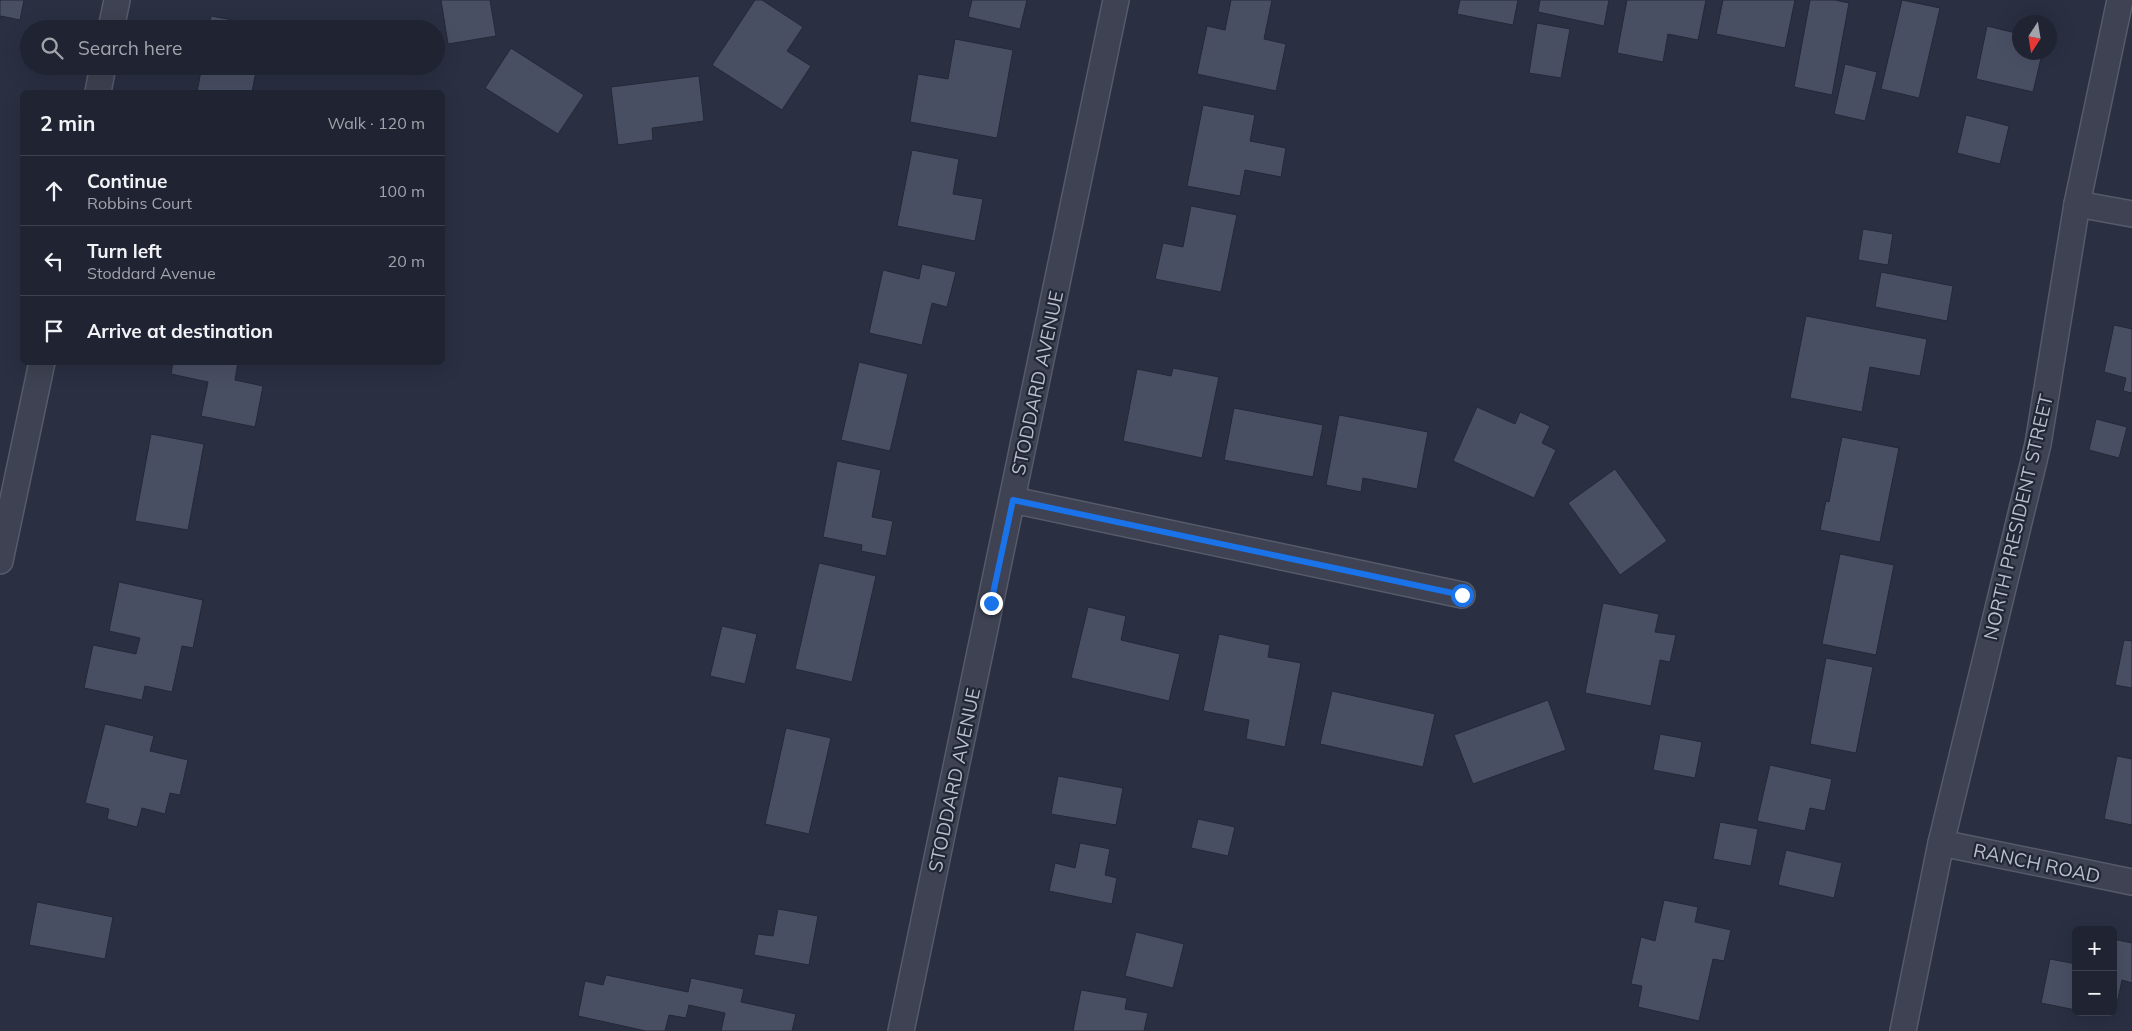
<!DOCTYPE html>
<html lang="en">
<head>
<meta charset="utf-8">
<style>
	body { margin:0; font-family:Mulish,sans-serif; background:#2d2f3e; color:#f1f3f6 }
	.controls { position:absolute; right:15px; bottom:15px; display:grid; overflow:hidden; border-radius:8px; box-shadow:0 5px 20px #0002 }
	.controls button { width:45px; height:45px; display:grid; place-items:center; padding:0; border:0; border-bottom:1px solid #3d404d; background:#202332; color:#f1f3f6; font:25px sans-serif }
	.compass { position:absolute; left:2012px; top:15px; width:45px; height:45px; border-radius:50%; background:#202332; box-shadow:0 5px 20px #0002; rotate:192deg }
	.stop { position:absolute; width:15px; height:15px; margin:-11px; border:4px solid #1a73e8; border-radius:50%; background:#fff }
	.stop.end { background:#1a73e8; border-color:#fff; box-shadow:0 1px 5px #0008 }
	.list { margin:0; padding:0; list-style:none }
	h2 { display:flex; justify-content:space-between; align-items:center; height:65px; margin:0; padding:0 20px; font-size:21px }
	h2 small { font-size:16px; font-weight:400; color:#a2a4ac }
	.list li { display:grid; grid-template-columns:32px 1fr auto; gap:15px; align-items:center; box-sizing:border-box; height:70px; padding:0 20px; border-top:1px solid #3d404d }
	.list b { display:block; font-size:19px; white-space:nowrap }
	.list p { margin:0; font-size:16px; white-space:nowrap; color:#a2a4ac }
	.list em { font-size:16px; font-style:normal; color:#a2a4ac }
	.icon { flex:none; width:28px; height:28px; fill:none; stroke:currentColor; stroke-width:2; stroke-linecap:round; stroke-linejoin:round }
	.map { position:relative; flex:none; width:2132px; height:1031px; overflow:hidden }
	.search { position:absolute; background:#202332; box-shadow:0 5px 20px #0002; left:20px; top:20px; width:425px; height:55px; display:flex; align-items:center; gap:12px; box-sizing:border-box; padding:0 18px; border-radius:28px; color:#a2a4ac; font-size:19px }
	.panel { position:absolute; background:#202332; box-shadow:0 5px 20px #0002; left:20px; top:90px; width:425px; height:275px; border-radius:8px }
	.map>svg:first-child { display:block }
</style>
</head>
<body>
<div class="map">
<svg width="2132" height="1031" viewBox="0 0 2132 1031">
	<rect width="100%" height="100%" fill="#2a2f42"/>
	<g fill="#494f63" stroke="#242939">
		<polygon points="0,0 24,0 20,20 1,16 0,19"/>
		<polygon points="441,0 490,0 496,36 448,44"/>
		<polygon points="755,0 762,0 803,27 787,51 811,66 782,110 712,65"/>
		<polygon points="972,0 1027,0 1020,29 968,17"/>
		<polygon points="1231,0 1272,0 1264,39 1286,44 1276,91 1197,74 1207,26 1225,30"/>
		<polygon points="1460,0 1518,0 1513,25 1457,14"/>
		<polygon points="1540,0 1609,0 1604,26 1538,12"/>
		<polygon points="1627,0 1706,0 1698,40 1668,34 1663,62 1617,53"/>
		<polygon points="1723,0 1795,0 1785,48 1716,34"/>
		<polygon points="1810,0 1835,0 1849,3 1832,95 1794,87"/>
		<polygon points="1902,0 1940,8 1919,98 1881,89"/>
		<polygon points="211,16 265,26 265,29 209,29"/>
		<polygon points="1537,23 1570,29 1561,78 1529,73"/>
		<polygon points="1987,26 2020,34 2020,52 2042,54 2033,92 1976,79"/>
		<polygon points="955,39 1013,50 997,138 910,122 918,74 948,79"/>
		<polygon points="511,48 584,95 558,134 485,88"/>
		<polygon points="1845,64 1877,72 1865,121 1834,114"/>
		<polygon points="202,66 257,66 252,92 197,92"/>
		<polygon points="699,76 704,121 652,128 653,140 618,145 611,87"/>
		<polygon points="1203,105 1255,115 1250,141 1286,148 1281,177 1245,170 1240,196 1187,186"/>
		<polygon points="1966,115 2009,126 2000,164 1957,153"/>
		<polygon points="912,150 959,159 953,194 983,199 975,241 897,226"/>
		<polygon points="1191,206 1237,215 1221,292 1155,279 1163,243 1183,247"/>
		<polygon points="1863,229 1893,234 1888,265 1858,260"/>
		<polygon points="922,264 956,272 947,307 932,303 922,345 869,333 883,270 919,279"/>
		<polygon points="1881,272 1953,286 1947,321 1875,307"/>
		<polygon points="1806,316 1927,339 1920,376 1870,367 1862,412 1790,398"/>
		<polygon points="2114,325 2132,329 2132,393 2123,391 2126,378 2104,372"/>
		<polygon points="173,362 238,362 235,380 263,386 255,427 201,416 208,382 171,374"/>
		<polygon points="859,362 908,374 890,451 841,440"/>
		<polygon points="1173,368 1219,377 1202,458 1123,441 1137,369 1171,376"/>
		<polygon points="1477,407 1515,424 1520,412 1550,426 1542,443 1556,450 1534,498 1453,461"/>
		<polygon points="1234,408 1323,425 1313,477 1224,460"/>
		<polygon points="1339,415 1428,432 1417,489 1363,478 1361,492 1326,485"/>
		<polygon points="2096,419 2127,427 2119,458 2089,450"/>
		<polygon points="151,434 204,444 188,530 135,521"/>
		<polygon points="1842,437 1899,448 1880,542 1820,530 1826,501 1829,502"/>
		<polygon points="837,461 881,470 872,517 893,521 886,556 861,551 862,545 823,537"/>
		<polygon points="1615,469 1667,541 1620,575 1568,503"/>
		<polygon points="1840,554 1894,565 1876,655 1822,644"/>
		<polygon points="819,563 876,576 852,682 795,669"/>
		<polygon points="119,582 203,600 193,648 182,646 172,692 145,686 142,700 84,688 93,645 136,654 140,638 109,631"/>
		<polygon points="1603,603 1659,614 1655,632 1676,635 1670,662 1660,660 1651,706 1585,693"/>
		<polygon points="1088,607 1126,616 1121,640 1180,654 1169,701 1071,678"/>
		<polygon points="722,626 757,634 745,684 710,676"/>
		<polygon points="1219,634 1270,645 1268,657 1301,663 1285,747 1246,739 1249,720 1203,711"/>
		<polygon points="2124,640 2132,641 2132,688 2115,685"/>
		<polygon points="1826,658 1873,667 1856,753 1810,744"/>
		<polygon points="1332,691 1435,714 1423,767 1320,744"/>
		<polygon points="1548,700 1566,750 1473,784 1454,735"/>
		<polygon points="105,724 154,736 150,751 188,760 180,795 170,793 165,814 142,808 137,827 107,819 109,809 85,803"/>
		<polygon points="786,728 831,738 809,834 765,824"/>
		<polygon points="1660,734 1702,742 1695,778 1653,770"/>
		<polygon points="2117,756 2132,759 2132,825 2104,819"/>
		<polygon points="1770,765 1832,779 1825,811 1810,808 1805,831 1757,821"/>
		<polygon points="1058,776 1123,788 1116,825 1051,814"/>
		<polygon points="1198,819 1235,827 1228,856 1191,848"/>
		<polygon points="1720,822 1758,829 1751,866 1713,859"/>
		<polygon points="1080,843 1110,849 1105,875 1117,878 1112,904 1049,891 1055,863 1075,868"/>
		<polygon points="1786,850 1842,863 1834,898 1778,885"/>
		<polygon points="1664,900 1698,907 1695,922 1731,930 1724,961 1713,959 1699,1021 1638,1007 1642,986 1631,984 1641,937 1655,941"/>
		<polygon points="37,902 113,917 105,959 29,945"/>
		<polygon points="778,909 818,916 809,965 754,955 758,934 773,936"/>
		<polygon points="1136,932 1184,944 1173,988 1125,976"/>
		<polygon points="2113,939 2132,943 2132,983 2122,980 2116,1008 2113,1007"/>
		<polygon points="2050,959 2076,964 2076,1010 2041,1003"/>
		<polygon points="606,975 688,992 691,978 744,989 741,1002 796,1014 792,1031 721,1031 725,1013 689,1005 686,1018 669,1015 665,1031 646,1031 578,1016 585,981 603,985"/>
		<polygon points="1081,990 1127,998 1125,1009 1148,1013 1144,1031 1073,1031"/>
	</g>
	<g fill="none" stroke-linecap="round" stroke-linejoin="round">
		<defs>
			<g id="minor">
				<polyline points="111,29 117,0"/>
				<polyline points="98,92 103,66"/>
				<polyline points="2077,204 2132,214"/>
				<polyline points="1013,500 1462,595"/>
				<polyline points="0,561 42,362"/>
				<polyline points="1941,843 2132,882"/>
				<polyline points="901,1031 1116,0"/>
				<polyline points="1903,1031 1941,843 2038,444 2077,204 2120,0"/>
			</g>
		</defs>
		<use href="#minor" stroke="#565a69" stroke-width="28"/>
		<use href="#minor" stroke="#3e4252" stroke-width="25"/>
	</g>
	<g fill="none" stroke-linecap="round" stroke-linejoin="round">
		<polyline stroke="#1a73e8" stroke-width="6" points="991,603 1013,500 1462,595"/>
	</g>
	<g text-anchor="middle" stroke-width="4.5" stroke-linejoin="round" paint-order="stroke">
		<g font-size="19" fill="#bbbecb" stroke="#222737">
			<text transform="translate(1037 383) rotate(-78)" y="7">STODDARD AVENUE</text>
			<text transform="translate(2018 517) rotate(-77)" y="7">NORTH PRESIDENT STREET</text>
			<text transform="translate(954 780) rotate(-78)" y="7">STODDARD AVENUE</text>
			<text transform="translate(2037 863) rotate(12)" y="7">RANCH ROAD</text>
		</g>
	</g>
</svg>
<div class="controls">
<button>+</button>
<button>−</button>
</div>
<svg class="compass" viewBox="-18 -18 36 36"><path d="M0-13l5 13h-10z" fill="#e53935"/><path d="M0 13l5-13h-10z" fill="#a2a4ac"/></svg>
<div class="stop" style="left:1462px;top:595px"></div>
<div class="stop end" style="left:991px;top:603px"></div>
<div class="search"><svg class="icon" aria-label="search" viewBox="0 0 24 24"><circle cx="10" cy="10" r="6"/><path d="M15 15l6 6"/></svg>Search here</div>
<section class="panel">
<h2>2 min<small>Walk · 120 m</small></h2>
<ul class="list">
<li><svg class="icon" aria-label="ahead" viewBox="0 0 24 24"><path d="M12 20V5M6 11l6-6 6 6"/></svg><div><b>Continue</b><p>Robbins Court</p></div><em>100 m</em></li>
<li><svg class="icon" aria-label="left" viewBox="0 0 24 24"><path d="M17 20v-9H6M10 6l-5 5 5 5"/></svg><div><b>Turn left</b><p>Stoddard Avenue</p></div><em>20 m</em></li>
<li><svg class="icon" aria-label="arrive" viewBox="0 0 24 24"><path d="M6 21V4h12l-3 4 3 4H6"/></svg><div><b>Arrive at destination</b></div></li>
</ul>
</section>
</div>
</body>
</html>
